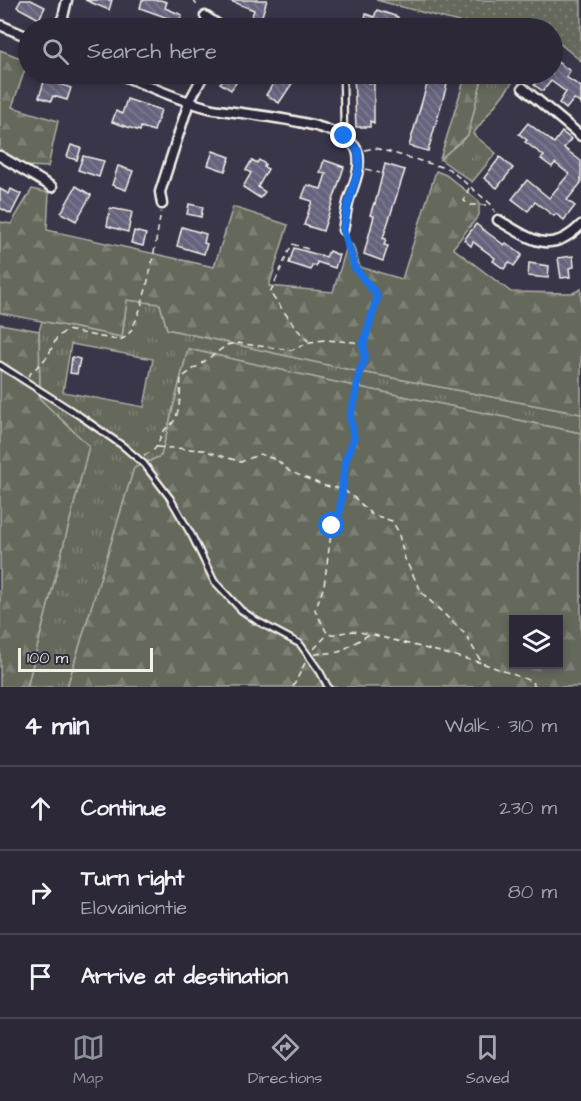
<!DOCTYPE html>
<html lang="en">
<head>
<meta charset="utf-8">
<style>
	body { margin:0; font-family:"Architects Daughter",sans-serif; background:#343040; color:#f1f3f6 }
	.controls { position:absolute; right:18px; bottom:18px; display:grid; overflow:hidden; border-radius:0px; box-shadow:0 3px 9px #0003 }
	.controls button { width:54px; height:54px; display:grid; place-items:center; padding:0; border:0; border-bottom:2px solid #484453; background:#2c2838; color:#f1f3f6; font:30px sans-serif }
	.scale { position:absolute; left:18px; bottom:15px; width:135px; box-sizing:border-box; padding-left:6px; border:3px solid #f4f1e8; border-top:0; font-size:16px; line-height:21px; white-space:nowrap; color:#f4f1e8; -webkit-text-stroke:4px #2f2a3d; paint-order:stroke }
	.stop { position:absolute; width:18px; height:18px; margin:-14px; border:4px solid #1a73e8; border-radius:50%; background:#fff }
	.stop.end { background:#1a73e8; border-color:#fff; box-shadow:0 2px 6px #0008 }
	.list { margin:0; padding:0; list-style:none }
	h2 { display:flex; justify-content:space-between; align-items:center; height:78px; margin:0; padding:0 24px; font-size:26px }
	h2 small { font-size:20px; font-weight:400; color:#a6a6ae }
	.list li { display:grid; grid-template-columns:39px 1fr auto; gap:18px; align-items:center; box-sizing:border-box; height:84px; padding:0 24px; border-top:2px solid #484453 }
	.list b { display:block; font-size:22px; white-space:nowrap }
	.list p { margin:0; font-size:20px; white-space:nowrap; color:#a6a6ae }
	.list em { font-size:20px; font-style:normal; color:#a6a6ae }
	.icon { flex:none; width:33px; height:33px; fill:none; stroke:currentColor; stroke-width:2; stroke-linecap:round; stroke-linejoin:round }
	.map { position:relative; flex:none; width:581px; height:687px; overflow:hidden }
	.search { position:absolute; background:#2c2838; box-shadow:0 3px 9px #0003; left:18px; right:18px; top:18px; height:66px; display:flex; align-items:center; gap:15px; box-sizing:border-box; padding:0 21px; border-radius:33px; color:#a6a6ae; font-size:22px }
	.sheet { height:330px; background:#2c2838 }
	nav { display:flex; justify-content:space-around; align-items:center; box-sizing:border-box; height:84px; border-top:2px solid #484453; background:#2c2838; font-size:16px; color:#a6a6ae }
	nav a { display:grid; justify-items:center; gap:3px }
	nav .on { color:#8c9099 }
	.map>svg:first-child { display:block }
</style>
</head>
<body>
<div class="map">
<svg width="581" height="687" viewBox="0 0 581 687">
	<defs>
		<pattern id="grass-tufts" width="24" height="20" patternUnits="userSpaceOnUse" patternTransform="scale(1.5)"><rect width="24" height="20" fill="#65695b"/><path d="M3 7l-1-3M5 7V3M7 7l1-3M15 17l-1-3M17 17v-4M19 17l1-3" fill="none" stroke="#7c7f73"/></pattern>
		<pattern id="forest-firs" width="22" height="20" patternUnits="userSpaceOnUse" patternTransform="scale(1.5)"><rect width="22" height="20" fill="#65695b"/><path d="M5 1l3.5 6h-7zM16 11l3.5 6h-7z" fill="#7c7f73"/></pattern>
		<pattern id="park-dots" width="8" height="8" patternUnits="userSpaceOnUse" patternTransform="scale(1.5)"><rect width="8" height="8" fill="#65695b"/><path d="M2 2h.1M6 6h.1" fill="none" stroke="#7c7f73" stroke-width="1.8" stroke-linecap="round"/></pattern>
		<pattern id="building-back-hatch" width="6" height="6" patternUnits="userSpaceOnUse" patternTransform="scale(1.5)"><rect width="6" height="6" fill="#66647e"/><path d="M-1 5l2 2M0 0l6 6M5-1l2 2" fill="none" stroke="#7c7b90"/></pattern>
	</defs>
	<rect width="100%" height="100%" fill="#3a364a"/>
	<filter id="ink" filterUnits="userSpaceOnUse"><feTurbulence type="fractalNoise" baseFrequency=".0167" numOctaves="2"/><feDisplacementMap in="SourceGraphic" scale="12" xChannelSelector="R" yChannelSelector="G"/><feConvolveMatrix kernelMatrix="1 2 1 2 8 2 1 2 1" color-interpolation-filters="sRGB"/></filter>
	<g filter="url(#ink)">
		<g fill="url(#grass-tufts)" stroke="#acada2" stroke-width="1.5" fill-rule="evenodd">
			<polygon points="483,74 511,74 516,78 473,134 496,153 472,182 440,159 468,135"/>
			<path d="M127,300L160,304L167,329L341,368L581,414V433L335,382L188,349L161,456L134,468L67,687H27L89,446L40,399L39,331L42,321L122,337ZM71,344L153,359L144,407L63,392Z"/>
		</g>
		<g fill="url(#forest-firs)" stroke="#acada2" stroke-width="1.5" fill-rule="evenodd">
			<polygon points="0,50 28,61 12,107 58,121 48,167 27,166 0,150"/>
			<polygon points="466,74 483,74 468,135 440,159"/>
			<polygon points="436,171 446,175 479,201 479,215 453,248 511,292 573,293 581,289 581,414 341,368 167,329 160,304 127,300 122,337 0,313 0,222 11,224 32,189 49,193 47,230 214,267 233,207 288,225 269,286 333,292 348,243 353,245 360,267 402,279"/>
			<polygon points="0,324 39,331 40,399 89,446 27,687 0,687"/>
			<path d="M188,349L335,382L581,433V687H67L134,468L161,456ZM514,620H558V664H514Z"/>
		</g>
		<polygon fill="url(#park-dots)" stroke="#acada2" stroke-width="1.5" points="376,0 581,0 581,61 553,38 552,28 541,28 532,21 526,28 481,28"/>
		<g fill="url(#building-back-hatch)" stroke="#f4f1e8" stroke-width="1.5">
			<polygon points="21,0 31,0 45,7 39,19 17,7"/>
			<polygon points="85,0 112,0 109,10"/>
			<polygon points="142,0 160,0 167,2 165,8 182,15 179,22 140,8"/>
			<polygon points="228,0 267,0 258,28 248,28 254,10"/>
			<polygon points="377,10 398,17 394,28 370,28 372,25 364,22 366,14 374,17"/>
			<polygon points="552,58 570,71 566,77 581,87 581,104 574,99 566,109 559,103 566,92 551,81 543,91 534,85 542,75 540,74 552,74"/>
			<polygon points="213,74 242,74 231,90 220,83 223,80"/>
			<polygon points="279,74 293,82 279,103 266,95"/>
			<polygon points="354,74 368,74 369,83 374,82 374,123 370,121 370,127 356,127"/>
			<polygon points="430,74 450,74 428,151 409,146"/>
			<polygon points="45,79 71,88 67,100 53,96 51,101 39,97"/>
			<polygon points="127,99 161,110 154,131 141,127 140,131 112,122 116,111 122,114"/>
			<polygon points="528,123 554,143 562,132 571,139 564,148 581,161 581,183 567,200 575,206 564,220 556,214 554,216 535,202 528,211 512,199 527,180 549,198 569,174 555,163 552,167 541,159 544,156 525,142 527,140 519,134"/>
			<polygon points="71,145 81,148 77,160 67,157"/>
			<polygon points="213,151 230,157 225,171 208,165"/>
			<polygon points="83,156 104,161 99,177 78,170"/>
			<polygon points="500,157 513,168 497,188 484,178"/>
			<polygon points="252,160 257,163 259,160 265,164 264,167 268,169 258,187 265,192 260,198 243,187 251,173 246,170"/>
			<polygon points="324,160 344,167 323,231 304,225 312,201 302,198 307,185 321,189 326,174 320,173"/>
			<polygon points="385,164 405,170 383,238 386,239 384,245 388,246 383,261 364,254 374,216 370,215 374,203 375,204"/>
			<polygon points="118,166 133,171 126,190 112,185"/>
			<polygon points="76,186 91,195 76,221 61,213"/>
			<polygon points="0,189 9,194 11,189 21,194 11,214 0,208"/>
			<polygon points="189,204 203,207 201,217 187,214"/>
			<polygon points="110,208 132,212 128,232 107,226"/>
			<polygon points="476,224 504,245 506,243 522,255 514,266 509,262 504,269 493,261 495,258 473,242 471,246 464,240"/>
			<polygon points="182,227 206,234 204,243 207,244 204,254 177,246"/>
			<polygon points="134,231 146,234 143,246 131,243"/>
			<polygon points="294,248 326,257 329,251 339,255 335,268 317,262 316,266 312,265 311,270 289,263"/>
			<polygon points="573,256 574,267 569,268 570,277 561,278 558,258"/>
			<polygon points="529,263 549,266 548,278 528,276"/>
			<polygon points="72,357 80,359 77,374 70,373"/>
		</g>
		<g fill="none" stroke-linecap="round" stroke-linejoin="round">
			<defs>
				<g id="service">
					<polyline points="343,74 344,136"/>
					<polyline points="0,365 80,416 123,446 144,464 170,498 192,536 214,581 241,610 257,621 300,644 320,672 328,687"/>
				</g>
				<g id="minor">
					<polyline points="205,16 217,24 218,28"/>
					<polyline points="0,25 28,37"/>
					<polyline points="57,28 63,17 67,0"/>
					<path d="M119,74C148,86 178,100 209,108C238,115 351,119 358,154C361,169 354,184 349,199C346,209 345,220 343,230"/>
					<polyline points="523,88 581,136"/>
					<polyline points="0,156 52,187"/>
					<polyline points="162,204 160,192 189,102 204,74"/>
					<path d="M498,220C530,238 549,257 581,225"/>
				</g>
			</defs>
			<use href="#service" stroke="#f4f1e8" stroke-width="9"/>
			<use href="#minor" stroke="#f4f1e8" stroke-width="13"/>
			<g stroke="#f4f1e8" stroke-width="1.5" stroke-dasharray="6 4.5" stroke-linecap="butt">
				<polyline points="193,0 199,8"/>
				<polyline points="365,150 375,148 449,169 492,205 495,212"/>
				<polyline points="366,169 380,173"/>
				<polyline points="469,188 464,201 470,205 491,205"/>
				<polyline points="346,239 355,268 376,294 377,298 364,345 365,358 359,374 356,394 350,417 354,439 345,462 340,510 332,526 324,586 315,610 328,635 353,631 370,634"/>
				<polyline points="308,249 292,244 270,293 297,329 309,342"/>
				<path d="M28,376L48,356L57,337L67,330C78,332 115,341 122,339C143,332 157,234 161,212"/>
				<polyline points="157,447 203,450 241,462 260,454 277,460 289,471 325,486 342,489 356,499 371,514 392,521 398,531 405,559 422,593 465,634 482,663 531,681 535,687"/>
				<path d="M144,455C161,449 156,442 164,431C166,427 172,425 174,421C181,409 180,391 181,378L227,345L236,343L292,350L310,342L325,340L354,342L363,345"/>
				<polyline points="314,649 327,635"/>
				<polyline points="315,654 339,652 370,634 482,663"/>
				<polyline points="293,687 305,663"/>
			</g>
			<use href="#service" stroke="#2f2a3d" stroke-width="4.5"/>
			<use href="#minor" stroke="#2f2a3d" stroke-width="8"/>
		</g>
	</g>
	<g fill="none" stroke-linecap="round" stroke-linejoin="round" filter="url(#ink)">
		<polyline stroke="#1a73e8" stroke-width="8" points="332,526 340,510 345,462 354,439 350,417 356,394 359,374 365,358 363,345 377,298 376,294 355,268 343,230 347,208 359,167 358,151 344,136"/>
	</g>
</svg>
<div class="controls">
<button><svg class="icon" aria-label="layers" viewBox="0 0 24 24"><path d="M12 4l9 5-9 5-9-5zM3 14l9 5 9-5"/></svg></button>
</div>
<div class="scale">100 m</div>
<div class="stop" style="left:332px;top:526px"></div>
<div class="stop end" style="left:344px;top:136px"></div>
<div class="search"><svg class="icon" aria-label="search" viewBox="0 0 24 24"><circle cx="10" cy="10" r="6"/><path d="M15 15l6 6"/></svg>Search here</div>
</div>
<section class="sheet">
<h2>4 min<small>Walk · 310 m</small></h2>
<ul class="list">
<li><svg class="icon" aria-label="ahead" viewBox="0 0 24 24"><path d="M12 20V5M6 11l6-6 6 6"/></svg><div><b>Continue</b></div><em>230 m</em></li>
<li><svg class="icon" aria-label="right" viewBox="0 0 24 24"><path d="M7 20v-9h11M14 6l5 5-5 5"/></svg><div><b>Turn right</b><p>Elovainiontie</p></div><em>80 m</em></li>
<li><svg class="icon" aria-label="arrive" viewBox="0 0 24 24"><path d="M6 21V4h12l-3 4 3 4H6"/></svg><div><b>Arrive at destination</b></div></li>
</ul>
</section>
<nav>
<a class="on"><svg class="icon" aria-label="map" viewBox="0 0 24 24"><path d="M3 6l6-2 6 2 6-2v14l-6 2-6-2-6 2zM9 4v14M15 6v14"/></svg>Map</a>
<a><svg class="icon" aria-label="directions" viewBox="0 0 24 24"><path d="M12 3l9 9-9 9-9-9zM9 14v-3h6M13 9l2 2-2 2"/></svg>Directions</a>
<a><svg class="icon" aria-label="saved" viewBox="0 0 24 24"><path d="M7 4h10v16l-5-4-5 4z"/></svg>Saved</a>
</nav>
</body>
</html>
